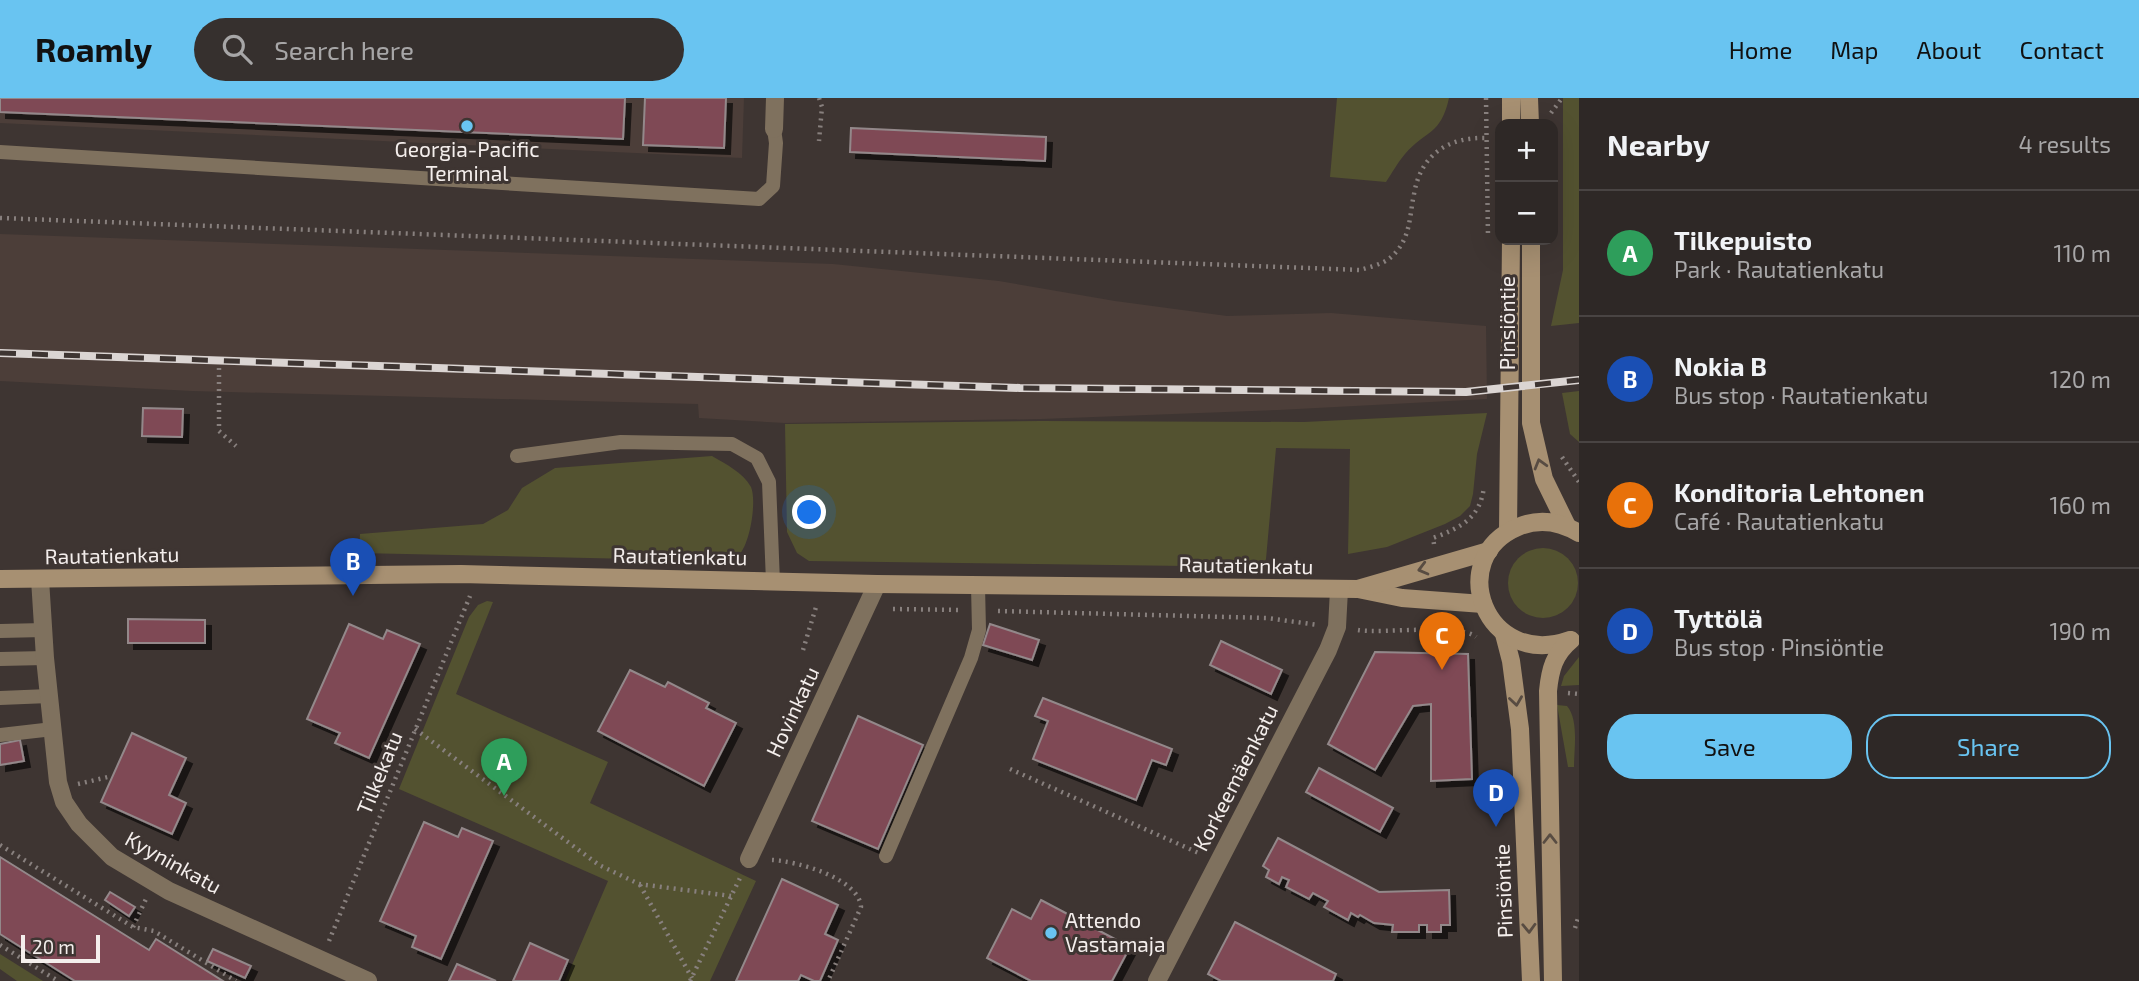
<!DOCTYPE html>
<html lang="en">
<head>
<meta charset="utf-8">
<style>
	body { margin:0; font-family:"Exo 2",sans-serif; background:#36302e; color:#f1f3f6 }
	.controls { position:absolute; right:21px; top:21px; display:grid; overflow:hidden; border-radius:14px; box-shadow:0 7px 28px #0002 }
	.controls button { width:63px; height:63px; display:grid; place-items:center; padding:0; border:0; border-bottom:2px solid #494443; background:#2e2826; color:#f1f3f6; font:35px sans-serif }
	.scale { position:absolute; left:21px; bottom:18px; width:79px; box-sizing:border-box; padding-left:7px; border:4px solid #f4eeec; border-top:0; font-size:19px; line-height:24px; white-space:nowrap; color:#f4eeec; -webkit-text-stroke:5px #3e3532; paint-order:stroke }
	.you { position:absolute; left:810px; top:415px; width:24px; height:24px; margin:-18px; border:5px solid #fff; border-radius:50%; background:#1a73e8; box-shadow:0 0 0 10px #1a73e833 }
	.badge { display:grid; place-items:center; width:46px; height:46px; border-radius:50%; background:#69c4f1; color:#fff; font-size:23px; font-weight:700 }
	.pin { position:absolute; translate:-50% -58px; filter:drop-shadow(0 2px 4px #0008) }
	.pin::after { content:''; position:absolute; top:37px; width:24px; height:21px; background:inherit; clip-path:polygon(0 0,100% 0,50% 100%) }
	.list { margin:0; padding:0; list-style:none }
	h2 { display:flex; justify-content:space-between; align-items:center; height:91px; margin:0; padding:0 28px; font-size:30px }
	h2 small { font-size:23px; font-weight:400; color:#a7a6a7 }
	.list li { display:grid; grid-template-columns:46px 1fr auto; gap:21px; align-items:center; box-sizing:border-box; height:126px; padding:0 28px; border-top:2px solid #494443 }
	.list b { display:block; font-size:26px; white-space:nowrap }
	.list p { margin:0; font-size:23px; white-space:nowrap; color:#a7a6a7 }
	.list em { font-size:23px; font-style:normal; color:#a7a6a7 }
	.actions { display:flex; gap:14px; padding:21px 28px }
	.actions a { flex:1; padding:16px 0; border:2px solid #69c4f1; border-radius:28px; text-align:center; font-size:24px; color:#69c4f1 }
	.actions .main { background:#69c4f1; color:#111 }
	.icon { flex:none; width:38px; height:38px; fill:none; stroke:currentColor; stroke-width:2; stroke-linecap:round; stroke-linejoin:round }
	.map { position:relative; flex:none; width:1579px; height:883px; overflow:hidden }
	header { display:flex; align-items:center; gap:42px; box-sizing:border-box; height:98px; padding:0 35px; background:#69c4f1; color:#111 }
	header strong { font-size:33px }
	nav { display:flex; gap:38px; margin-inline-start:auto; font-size:24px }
	.search { width:490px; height:63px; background:#36302e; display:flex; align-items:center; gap:18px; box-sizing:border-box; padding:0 24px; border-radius:38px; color:#a7a6a7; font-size:26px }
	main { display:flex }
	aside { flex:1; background:#2e2826 }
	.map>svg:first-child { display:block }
</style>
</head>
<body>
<header>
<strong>Roamly</strong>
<div class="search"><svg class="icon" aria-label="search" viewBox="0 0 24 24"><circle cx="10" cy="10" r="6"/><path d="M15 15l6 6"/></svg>Search here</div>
<nav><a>Home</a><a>Map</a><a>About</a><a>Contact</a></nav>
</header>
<main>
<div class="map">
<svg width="1579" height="883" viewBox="0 0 1579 883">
	<defs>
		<filter id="shadow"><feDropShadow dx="6" dy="6" stdDeviation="0" flood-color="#0009"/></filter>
	</defs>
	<rect width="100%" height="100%" fill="#3e3532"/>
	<g fill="#4c3e39">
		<polygon points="0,0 744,0 742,60 0,25"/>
		<polygon points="0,136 833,166 999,183 1115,203 1227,218 1331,215 1486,228 1487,301 1278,312 1041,321 785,325 699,320 698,306 192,293 0,283"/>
	</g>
	<g fill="#535230">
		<path d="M1337,0H1449C1441,37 1426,32 1405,56C1398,64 1392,75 1386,84L1330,79Z"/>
		<polygon points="1563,0 1579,0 1579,225 1551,228 1563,172"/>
		<polygon points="1579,293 1579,344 1570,336 1562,295"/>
		<polygon points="1487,315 1477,356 1473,396 1470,408 1460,418 1445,426 1387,449 1348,456 1350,351 1276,350 1266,461 1263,469 809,463 797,455 787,434 785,326 1041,323 1304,324"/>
		<path d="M712,358C725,366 743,374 751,389C757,403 750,449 737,459C734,461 730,462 727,463L359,455L360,436L483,426L508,412L522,390L555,370Z"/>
		<circle cx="1543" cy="485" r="35"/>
		<polygon points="487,503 493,504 456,596 608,664 590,705 756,783 710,883 565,883 608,783 399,691 469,519 478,507"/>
		<polygon points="1579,559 1579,587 1561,588 1564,578"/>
		<path d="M1557,607L1567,608C1579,622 1574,651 1574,669H1568Z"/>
		<polygon points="0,856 43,883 17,883 0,871"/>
	</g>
	<g fill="#7f4955" stroke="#93888a" stroke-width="2" filter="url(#shadow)">
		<polygon points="0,0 625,0 623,41 0,14"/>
		<polygon points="645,0 726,0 724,50 643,47"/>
		<polygon points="851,30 1046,39 1045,63 850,54"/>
		<polygon points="143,310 183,311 182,339 142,338"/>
		<polygon points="128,521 205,522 205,545 128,545"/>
		<polygon points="349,526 383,541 387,532 420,546 369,660 335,645 340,635 307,621"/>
		<polygon points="990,526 1039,542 1032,562 983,547"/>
		<polygon points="1221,543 1282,572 1271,596 1210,567"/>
		<polygon points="1375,554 1468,556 1472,681 1431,683 1431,606 1413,608 1375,672 1328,646"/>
		<polygon points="630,572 665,589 668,584 709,605 706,610 736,625 704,688 598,633"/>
		<polygon points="1043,600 1172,651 1166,667 1152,662 1136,702 1033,661 1048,623 1035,618"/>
		<polygon points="858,618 923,647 878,751 812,723"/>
		<polygon points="132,635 186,660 169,697 186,705 172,736 101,704"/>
		<polygon points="20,642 24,663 0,667 0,646"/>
		<polygon points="1319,670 1393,710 1380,734 1306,694"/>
		<polygon points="424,724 458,739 462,730 493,743 441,861 412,849 416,838 380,823"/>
		<polygon points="1278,740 1379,794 1449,792 1450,827 1441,827 1441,834 1427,834 1427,827 1419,827 1419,834 1392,834 1393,827 1374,825 1360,817 1358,819 1351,815 1348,822 1324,809 1328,803 1313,795 1309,801 1286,789 1289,782 1282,779 1279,786 1266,779 1269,772 1263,768"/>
		<polygon points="0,759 149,852 156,841 223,883 75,883 0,836"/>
		<polygon points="782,781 838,807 825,836 838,842 820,883 814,883 801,877 798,883 736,883"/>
		<polygon points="110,794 135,809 129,818 105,802"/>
		<polygon points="1041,802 1130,849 1112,883 1031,883 987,860 1012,811 1031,821"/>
		<polygon points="1235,824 1336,876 1333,883 1221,883 1208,876"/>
		<polygon points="530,845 568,862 559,883 513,883"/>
		<polygon points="213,851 251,868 245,880 207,863"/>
		<polygon points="457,866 496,883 449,883"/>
	</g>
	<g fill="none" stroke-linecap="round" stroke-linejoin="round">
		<g stroke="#88807e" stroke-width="4.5" stroke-dasharray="2 5" stroke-linecap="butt">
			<polyline points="819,0 822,9 819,43"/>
			<polyline points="1486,0 1488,139"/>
			<polyline points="1551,15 1562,0"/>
			<path d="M0,120L1360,172C1370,169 1383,166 1390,160C1411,142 1409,120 1414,96C1421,56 1448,39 1486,40"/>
			<polyline points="219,270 219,333 236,348"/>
			<polyline points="1562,359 1579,384"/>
			<path d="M1434,446L1433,440C1460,430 1481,420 1484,388"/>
			<polyline points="893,511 961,512"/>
			<polyline points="998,513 1267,520 1318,527"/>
			<path d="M1358,532C1384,536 1459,525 1476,539"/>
			<polyline points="803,552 816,509"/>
			<polyline points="1568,595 1579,596"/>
			<polyline points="415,631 599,767 639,786 731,798"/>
			<polyline points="1010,671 1201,756"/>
			<polyline points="78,686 108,679"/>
			<polyline points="0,747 133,829 154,833 236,883"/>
			<path d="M772,762C796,763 859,780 861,809L828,883"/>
			<polyline points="640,787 692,880"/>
			<polyline points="133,829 146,801"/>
			<polyline points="1575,830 1579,817"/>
			<polyline points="329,843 470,498"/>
			<polyline points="0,847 58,883"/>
			<polyline points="690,883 740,780"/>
		</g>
		<g stroke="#7f715e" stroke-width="14">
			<polyline points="0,54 759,101 773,88 776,45 774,31"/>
			<polyline points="517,358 621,344 732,346 757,360 769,384 773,484"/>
			<polyline points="0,533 44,532"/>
			<polyline points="0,561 45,560"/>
			<polyline points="0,600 49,598"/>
			<polyline points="0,637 53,631"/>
			<polyline points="886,758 971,560 979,532 978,488"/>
		</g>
		<g stroke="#7f715e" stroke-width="18">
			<polyline points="774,31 775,0"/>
			<polyline points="40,481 45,560 58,684 64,704 79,726 112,759 169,793 368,883"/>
			<polyline points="749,761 877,486"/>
			<polyline points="1157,883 1328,552 1337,529 1339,492"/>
		</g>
		<g stroke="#a79072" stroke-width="18">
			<polyline points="1529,0 1530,26"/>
			<polyline points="1511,26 1511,0"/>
			<polyline points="1531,142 1531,325 1544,381 1567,428"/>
			<polyline points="1508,433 1511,142"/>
			<polyline points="0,481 461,476 877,486 1358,491 1402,500 1483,506"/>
			<polyline points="1358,491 1489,453"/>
			<polyline points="1504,536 1511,563 1520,631 1531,883"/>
			<path d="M1570,542C1485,572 1444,460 1518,429C1539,420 1559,423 1579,435"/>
			<path d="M1553,883L1548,593C1550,572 1554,556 1571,542"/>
		</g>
		<defs>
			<polyline id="rail" points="0,255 1020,290 1466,294 1579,282"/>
		</defs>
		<use href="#rail" stroke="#dbd5d3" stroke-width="8"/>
		<use href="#rail" stroke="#3e3532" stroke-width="5" stroke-dasharray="16" stroke-linecap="butt"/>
	</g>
	<defs><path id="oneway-chevron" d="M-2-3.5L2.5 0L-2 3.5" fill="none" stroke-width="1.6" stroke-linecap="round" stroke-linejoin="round" transform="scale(1.75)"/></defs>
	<g stroke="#584c42">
		<use href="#oneway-chevron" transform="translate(1540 366) rotate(-106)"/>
		<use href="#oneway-chevron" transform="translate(1423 471) rotate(165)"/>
		<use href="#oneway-chevron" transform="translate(1516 603) rotate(82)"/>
		<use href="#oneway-chevron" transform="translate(1550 741) rotate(-90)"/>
		<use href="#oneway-chevron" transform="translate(1529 830) rotate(88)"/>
	</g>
	<g fill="#69c4f1" stroke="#3e3532" stroke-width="2.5">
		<circle cx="467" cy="28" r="7"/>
		<circle cx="1051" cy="835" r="7"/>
	</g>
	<g text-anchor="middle" stroke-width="6" stroke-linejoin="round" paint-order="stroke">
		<g font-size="21" fill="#f4eeec" stroke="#3e3532">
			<text x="467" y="59">Georgia-Pacific<tspan x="467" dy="24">Terminal</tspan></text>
			<text x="1065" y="830" text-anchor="start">Attendo<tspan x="1065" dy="24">Vastamaja</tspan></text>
		</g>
		<g font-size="21" fill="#f4eeec" stroke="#3e3532">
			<text transform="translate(1508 225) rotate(-90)" y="7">Pinsiöntie</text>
			<text transform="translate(112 458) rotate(-1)" y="7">Rautatienkatu</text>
			<text transform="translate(680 459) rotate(1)" y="7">Rautatienkatu</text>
			<text transform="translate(1246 468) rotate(1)" y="7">Rautatienkatu</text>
			<text transform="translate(793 614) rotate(-65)" y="7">Hovinkatu</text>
			<text transform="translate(380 675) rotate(-68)" y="7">Tilkekatu</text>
			<text transform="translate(1236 680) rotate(-63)" y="7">Korkeemäenkatu</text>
			<text transform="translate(173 765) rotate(29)" y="7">Kyyninkatu</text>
			<text transform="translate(1504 793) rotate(-92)" y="7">Pinsiöntie</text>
		</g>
	</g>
</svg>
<div class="controls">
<button>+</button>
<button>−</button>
</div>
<div class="scale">20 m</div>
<div class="you"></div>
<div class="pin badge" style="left:504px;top:698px;background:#2e9e5b">A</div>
<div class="pin badge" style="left:353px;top:498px;background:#1a4fb4">B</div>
<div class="pin badge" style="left:1442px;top:572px;background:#e8710a">C</div>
<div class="pin badge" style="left:1496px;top:729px;background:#1a4fb4">D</div>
</div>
<aside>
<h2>Nearby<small>4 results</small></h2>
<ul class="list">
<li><span class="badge" style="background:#2e9e5b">A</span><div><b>Tilkepuisto</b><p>Park · Rautatienkatu</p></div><em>110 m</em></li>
<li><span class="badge" style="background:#1a4fb4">B</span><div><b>Nokia B</b><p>Bus stop · Rautatienkatu</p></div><em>120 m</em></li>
<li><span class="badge" style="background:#e8710a">C</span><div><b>Konditoria Lehtonen</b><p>Café · Rautatienkatu</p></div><em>160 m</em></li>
<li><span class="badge" style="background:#1a4fb4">D</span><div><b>Tyttölä</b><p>Bus stop · Pinsiöntie</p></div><em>190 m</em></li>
</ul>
<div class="actions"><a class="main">Save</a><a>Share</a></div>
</aside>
</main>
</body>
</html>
